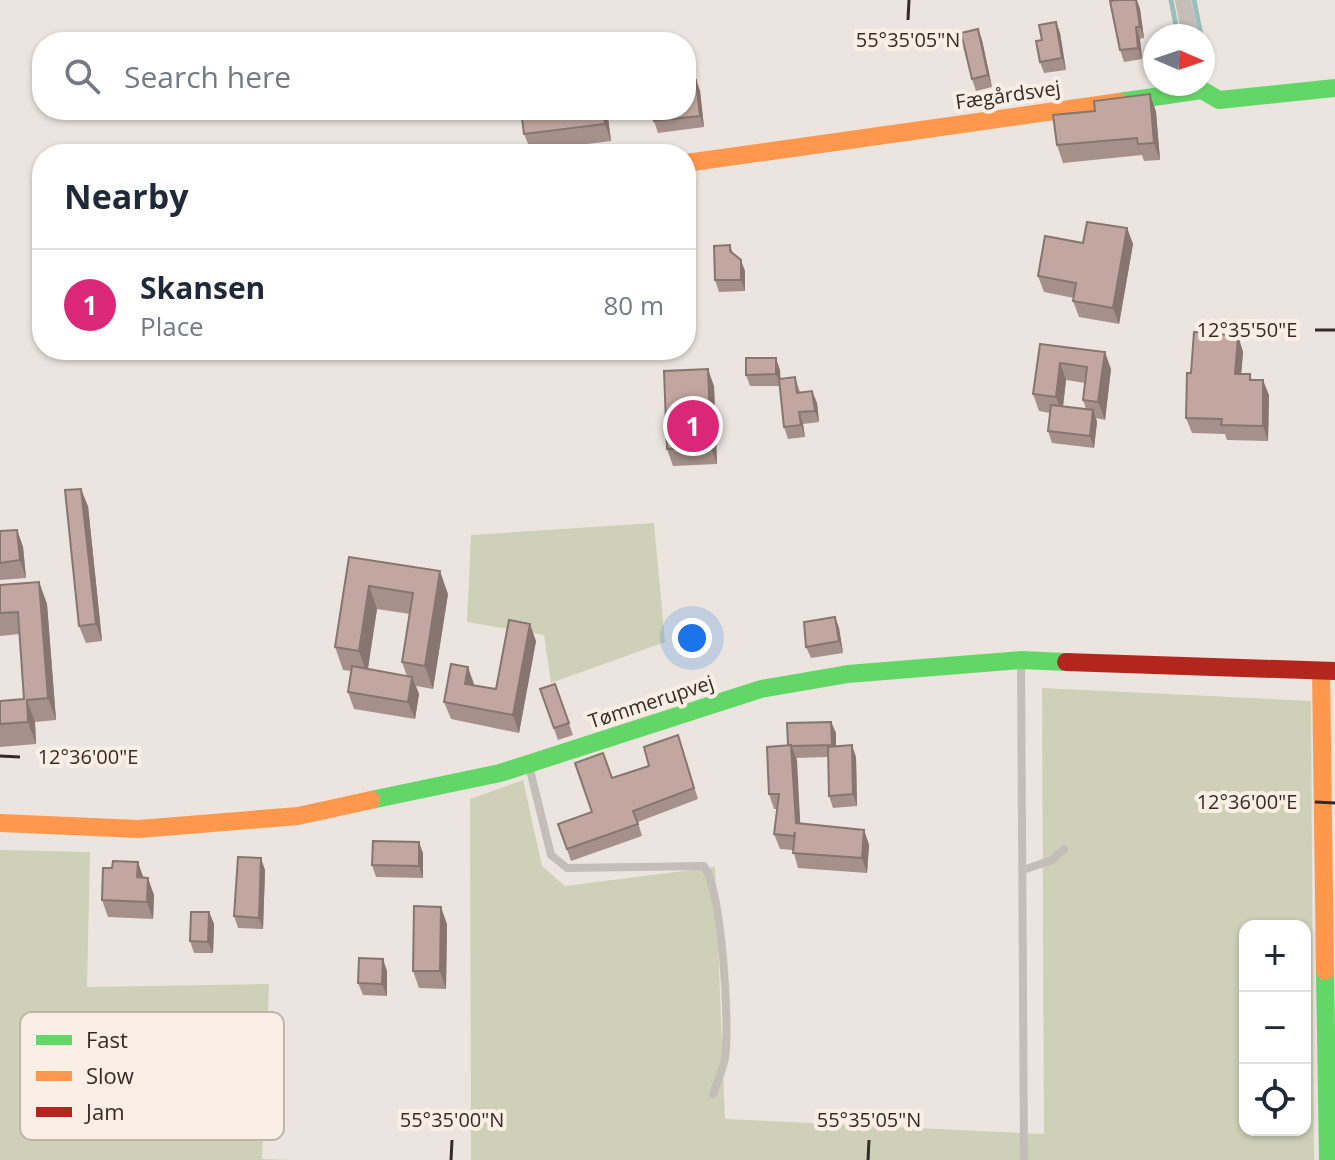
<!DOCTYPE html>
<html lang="en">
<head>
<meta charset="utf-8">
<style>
	body { margin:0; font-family:"Open Sans",sans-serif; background:#f2f2f3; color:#1f2937 }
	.controls { position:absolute; right:24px; bottom:24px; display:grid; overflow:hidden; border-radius:16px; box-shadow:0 2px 6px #0004 }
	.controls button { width:72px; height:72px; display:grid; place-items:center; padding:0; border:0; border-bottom:2px solid #e0e1e3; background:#fff; color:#1f2937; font:40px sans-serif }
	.compass { position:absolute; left:1143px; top:24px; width:72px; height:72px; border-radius:50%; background:#fff; box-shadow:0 2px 6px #0004; rotate:92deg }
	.you { position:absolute; left:692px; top:638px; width:28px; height:28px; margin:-20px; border:6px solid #fff; border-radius:50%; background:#1a73e8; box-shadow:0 0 0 12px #1a73e833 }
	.badge { display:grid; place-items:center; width:52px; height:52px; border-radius:50%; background:#db2777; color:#fff; font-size:26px; font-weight:700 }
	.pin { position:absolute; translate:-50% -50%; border:4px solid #fff; box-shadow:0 2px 8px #0006 }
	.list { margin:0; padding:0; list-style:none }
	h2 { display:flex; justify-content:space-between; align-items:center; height:104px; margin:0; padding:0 32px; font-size:34px }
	h2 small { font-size:26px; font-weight:400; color:#747a83 }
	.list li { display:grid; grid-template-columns:52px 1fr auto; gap:24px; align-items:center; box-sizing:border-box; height:112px; padding:0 32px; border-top:2px solid #e0e1e3 }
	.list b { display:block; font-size:30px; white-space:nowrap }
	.list p { margin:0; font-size:26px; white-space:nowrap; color:#747a83 }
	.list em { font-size:26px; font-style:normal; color:#747a83 }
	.icon { flex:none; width:44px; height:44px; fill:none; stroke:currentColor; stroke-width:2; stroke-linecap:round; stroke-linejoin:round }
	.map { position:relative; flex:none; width:1335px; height:1160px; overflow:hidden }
	.search { position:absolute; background:#fff; box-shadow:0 2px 6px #0004; left:32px; top:32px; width:664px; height:88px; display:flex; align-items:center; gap:20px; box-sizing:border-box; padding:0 28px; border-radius:32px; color:#747a83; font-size:30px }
	.panel { position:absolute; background:#fff; box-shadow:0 2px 6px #0004; left:32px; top:144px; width:664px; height:216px; border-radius:32px }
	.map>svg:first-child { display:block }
</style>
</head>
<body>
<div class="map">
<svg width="1335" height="1160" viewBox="0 0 1335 1160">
	<rect width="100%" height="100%" fill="#ece5df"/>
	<g fill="#ced1b8" fill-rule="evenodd">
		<polygon points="654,523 665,642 551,683 544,635 467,622 471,535"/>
		<path d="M1042,688L1311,701L1314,1160H471L470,799L523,780L542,866L565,886L715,867L725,1119L1044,1134ZM1245,926H1305V1130H1245Z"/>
		<polygon points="0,850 90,852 87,987 269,984 262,1159 293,1160 0,1160"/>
	</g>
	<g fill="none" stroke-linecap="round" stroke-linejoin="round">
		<g stroke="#9ac0bd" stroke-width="5">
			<polyline points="1171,0 1178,36"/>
			<polyline points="1194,0 1201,36"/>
			<polyline points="1203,46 1208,69"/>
		</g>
		<g stroke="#c5bdb7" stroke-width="8">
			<polyline points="1021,661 1024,1160"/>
			<path d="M529,766L551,855L567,868L704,866C722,892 730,1023 725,1058C723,1070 717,1082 713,1094"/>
			<polyline points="1023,870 1052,860 1064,849"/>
		</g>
		<polyline stroke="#c5bdb7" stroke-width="16" points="1183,0 1190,36"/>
		<g stroke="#63d668" stroke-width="18">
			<polyline points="1119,102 1202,90 1219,100 1335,88"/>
			<polyline points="371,800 500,773 761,689 848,674 1021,660 1066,662"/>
			<polyline points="1325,971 1328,1160"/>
		</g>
		<g stroke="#ff974d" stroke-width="18">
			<polyline points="686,163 1119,102"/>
			<polyline points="1321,671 1325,971"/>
			<polyline points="0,823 139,829 298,816 371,800"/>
		</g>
		<polyline stroke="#b3261e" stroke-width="18" points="1066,662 1335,671"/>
	</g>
	<g fill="#a6908a" fill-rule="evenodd">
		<polygon points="1137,0 1140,9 1144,38 1140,39 1142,59 1124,62 1120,50"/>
		<polygon points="1056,22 1060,33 1066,70 1044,73 1040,62 1042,40"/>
		<polygon points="978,29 982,40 992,87 976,91 972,79"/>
		<polygon points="696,80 700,91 704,127 658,133 654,121 686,110"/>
		<polygon points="1150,94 1156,112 1160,160 1144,161 1142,155 1063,163 1057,145 1095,111"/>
		<polygon points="521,110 607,110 611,141 531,151 524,134"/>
		<polygon points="1127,228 1133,244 1119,324 1079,317 1073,301 1074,298 1044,292 1038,276"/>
		<polygon points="730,245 733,253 745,271 745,291 719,292 715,280"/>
		<polygon points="1238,336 1243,352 1241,374 1250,374 1252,380 1269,395 1268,441 1227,440 1225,434 1192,433 1186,418 1191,373"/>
		<path d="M1040,344L1111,369L1105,420L1096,418L1097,422L1094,448L1052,443L1048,431L1050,413L1039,411L1033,394ZM1066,380L1085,383L1083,400L1086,409L1063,407Z"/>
		<polygon points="780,370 780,379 795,377 800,392 812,391 817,403 819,422 803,424 805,437 788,439 784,427 780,386 750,386 746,375"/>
		<polygon points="714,386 717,464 673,466 667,449"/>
		<polygon points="88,506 102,641 86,643 79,626"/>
		<polygon points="17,530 23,547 26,578 0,580 0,531"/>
		<path d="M349,557L448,594L433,689L416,686L419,694L415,719L354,709L348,692L351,671L343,670L335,647ZM377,609L410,614L402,662L407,676L368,669Z"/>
		<polygon points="39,582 47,604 56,720 35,722 36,744 0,747 0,701 24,699 20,634 0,636 0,585"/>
		<polygon points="835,617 839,628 843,653 811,658 806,647"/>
		<polygon points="536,641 519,733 451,719 444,702 474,685 496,689"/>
		<polygon points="555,684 573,735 558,740 540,689"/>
		<polygon points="831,722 836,733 836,746 856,757 857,806 833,808 829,796 828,757 796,758 800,824 864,830 869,845 867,873 798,868 793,850 780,849 774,834 777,809 774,809 769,794 788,745"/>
		<polygon points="678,735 698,799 638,822 642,836 571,861 558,824 592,812 612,778 649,766"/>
		<polygon points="423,853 423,878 376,877 372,865"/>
		<polygon points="265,870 263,929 238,928 234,916"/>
		<polygon points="143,877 154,895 153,919 108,917 102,900"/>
		<polygon points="209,912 214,924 213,953 194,953 190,941"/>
		<polygon points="447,924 446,989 419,988 413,971"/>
		<polygon points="387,971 387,996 363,995 358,983"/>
	</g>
	<g fill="#877570">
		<polygon points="1137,0 1140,9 1144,38 1140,27"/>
		<polygon points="1056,22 1060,33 1066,70 1062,58"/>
		<polygon points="1136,27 1140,39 1142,59 1138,48"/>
		<polygon points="978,29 982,40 992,87 988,75"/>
		<polygon points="696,80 700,91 704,127 700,116"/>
		<polygon points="1150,94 1156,112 1160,160 1154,143"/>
		<polygon points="603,110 607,110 611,141 605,124"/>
		<polygon points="1127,228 1133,244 1119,324 1113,308"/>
		<polygon points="741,260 745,271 745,291 741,280"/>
		<polygon points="1238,336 1243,352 1240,389 1235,374"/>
		<polygon points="1105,352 1111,369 1105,420 1098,402"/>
		<polygon points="776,358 780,370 781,386 776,374"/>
		<polygon points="1060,363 1066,380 1062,414 1056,397"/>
		<polygon points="708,369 714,386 717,464 711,447"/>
		<polygon points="1263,380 1269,395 1268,441 1263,426"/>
		<polygon points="812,391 817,403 819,422 815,411"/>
		<polygon points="1093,410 1097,422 1094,448 1090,436"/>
		<polygon points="799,412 803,424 805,437 801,425"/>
		<polygon points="81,489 88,506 102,641 96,624"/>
		<polygon points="17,530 23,547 26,578 20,560"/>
		<polygon points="440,571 448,594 433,689 425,666"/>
		<polygon points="39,582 47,604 56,720 48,698"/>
		<polygon points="369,586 377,609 367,674 359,651"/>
		<polygon points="835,617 839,628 843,653 839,641"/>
		<polygon points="530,624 536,641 519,733 513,715"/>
		<polygon points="468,667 474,684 472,701 465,684"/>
		<polygon points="412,677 419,694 415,719 408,702"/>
		<polygon points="27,700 35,722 36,744 28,722"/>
		<polygon points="831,722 836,733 836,756 832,745"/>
		<polygon points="791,745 797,760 801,838 796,823"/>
		<polygon points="852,745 856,757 857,806 853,794"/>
		<polygon points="864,830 869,845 867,873 862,858"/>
		<polygon points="419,842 423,853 423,878 419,866"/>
		<polygon points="261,858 265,870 263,929 259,918"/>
		<polygon points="138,862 144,879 137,877"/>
		<polygon points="148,878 154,895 153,919 147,902"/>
		<polygon points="441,907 447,924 446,989 440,971"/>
		<polygon points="209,912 214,924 213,953 208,942"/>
		<polygon points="383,959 387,971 387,996 382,984"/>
	</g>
	<g fill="#c1a7a0" stroke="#877570" stroke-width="2">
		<polygon points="1119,0 1136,0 1140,27 1136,27 1138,48 1120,50 1110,1"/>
		<polygon points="1056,22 1062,58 1040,62 1036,41 1042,40 1039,25"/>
		<polygon points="978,29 988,75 972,79 961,33"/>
		<polygon points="696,80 700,116 654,121 652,110 686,110 686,81"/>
		<polygon points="1150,94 1154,143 1138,144 1137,138 1057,145 1053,115 1095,111 1094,101"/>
		<polygon points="521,110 603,110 605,124 524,134"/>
		<polygon points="1087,222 1127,228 1113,308 1073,301 1076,283 1038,276 1045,236 1083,243"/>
		<polygon points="730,245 730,251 741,260 741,280 715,280 714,246"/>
		<polygon points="1194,332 1238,336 1235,374 1250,374 1250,380 1263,380 1263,426 1221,425 1222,419 1186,418 1187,373 1191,373"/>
		<polygon points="1040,344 1105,352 1098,402 1083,400 1087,367 1060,363 1056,397 1033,394"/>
		<polygon points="746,358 776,358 776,374 746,375"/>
		<polygon points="708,369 711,447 667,449 664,371"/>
		<polygon points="795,377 797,393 812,391 815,411 799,412 801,425 784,427 779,379"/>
		<polygon points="1051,405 1093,410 1090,436 1048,431"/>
		<polygon points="81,489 96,624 79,626 65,490"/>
		<polygon points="17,530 20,560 0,563 0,531"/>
		<polygon points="349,557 440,571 425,666 402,662 413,593 369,586 359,651 335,647"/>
		<polygon points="39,582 48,698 27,700 28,722 0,724 0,701 24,699 18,612 0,613 0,585"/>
		<polygon points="835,617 839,641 806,647 804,622"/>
		<polygon points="509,620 530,624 513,715 444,702 451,664 468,667 465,684 496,689"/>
		<polygon points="352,666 412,677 408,702 348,692"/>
		<polygon points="555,684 569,723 554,728 540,689"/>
		<polygon points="831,722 832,745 791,746 791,745 788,745 787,723"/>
		<polygon points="678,735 694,788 633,811 638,824 567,849 558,824 592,812 575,763 603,753 612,778 649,766 644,747"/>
		<polygon points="791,745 796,823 864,830 862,858 793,853 795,832 794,836 774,834 779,794 769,794 767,747"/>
		<polygon points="852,745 853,794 829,796 828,747"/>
		<polygon points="373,841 419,842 419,866 372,865"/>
		<polygon points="238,857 261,858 259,918 234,916"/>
		<polygon points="113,861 138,862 137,877 148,878 147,902 102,900 103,868 112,868"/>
		<polygon points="414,906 441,907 440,971 413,971"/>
		<polygon points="191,912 209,912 208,942 190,941"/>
		<polygon points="359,958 383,959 382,984 358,983"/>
	</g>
	<path fill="none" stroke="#362a26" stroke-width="3" d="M908,20L909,0M1315,330H1335M0,756L20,757M1315,802L1335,803M451,1160L452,1140M868,1160L869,1140"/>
	<g text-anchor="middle" stroke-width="8" stroke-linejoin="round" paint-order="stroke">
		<g font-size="20" fill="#362a26" stroke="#faefe5">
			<text transform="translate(1008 95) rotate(-8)" y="7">Fægårdsvej</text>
			<text transform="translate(651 702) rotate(-18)" y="7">Tømmerupvej</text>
		</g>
	</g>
	<rect x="20" y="1012" width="264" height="128" rx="12" fill="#faefe5" stroke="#bfb4ac" stroke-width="2"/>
	<rect x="36" y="1035" width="36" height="10" fill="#63d668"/>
	<rect x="36" y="1071" width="36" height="10" fill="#ff974d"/>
	<rect x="36" y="1107" width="36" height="10" fill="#b3261e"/>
	<g font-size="22" fill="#362a26">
		<text x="86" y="1048">Fast</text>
		<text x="86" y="1084">Slow</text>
		<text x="86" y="1120">Jam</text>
	</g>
	<g font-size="20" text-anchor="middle" fill="#362a26" stroke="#faefe5" stroke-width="8" stroke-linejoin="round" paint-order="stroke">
		<text x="908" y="47">55°35'05"N</text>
		<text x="1247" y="337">12°35'50"E</text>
		<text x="88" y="764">12°36'00"E</text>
		<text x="1247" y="809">12°36'00"E</text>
		<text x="452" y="1127">55°35'00"N</text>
		<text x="869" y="1127">55°35'05"N</text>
	</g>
</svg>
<div class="controls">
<button>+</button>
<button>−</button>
<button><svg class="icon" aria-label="locate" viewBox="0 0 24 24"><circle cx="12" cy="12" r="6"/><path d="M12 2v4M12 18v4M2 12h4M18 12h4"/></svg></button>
</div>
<svg class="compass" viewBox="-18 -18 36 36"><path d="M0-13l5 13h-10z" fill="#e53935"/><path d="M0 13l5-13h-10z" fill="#747a83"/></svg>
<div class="you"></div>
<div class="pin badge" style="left:693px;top:426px">1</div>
<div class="search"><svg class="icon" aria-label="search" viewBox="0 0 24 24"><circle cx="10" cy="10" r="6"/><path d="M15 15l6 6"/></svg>Search here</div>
<section class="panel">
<h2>Nearby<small></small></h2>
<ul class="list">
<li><span class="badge">1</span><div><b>Skansen</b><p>Place</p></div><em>80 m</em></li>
</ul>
</section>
</div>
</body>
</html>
